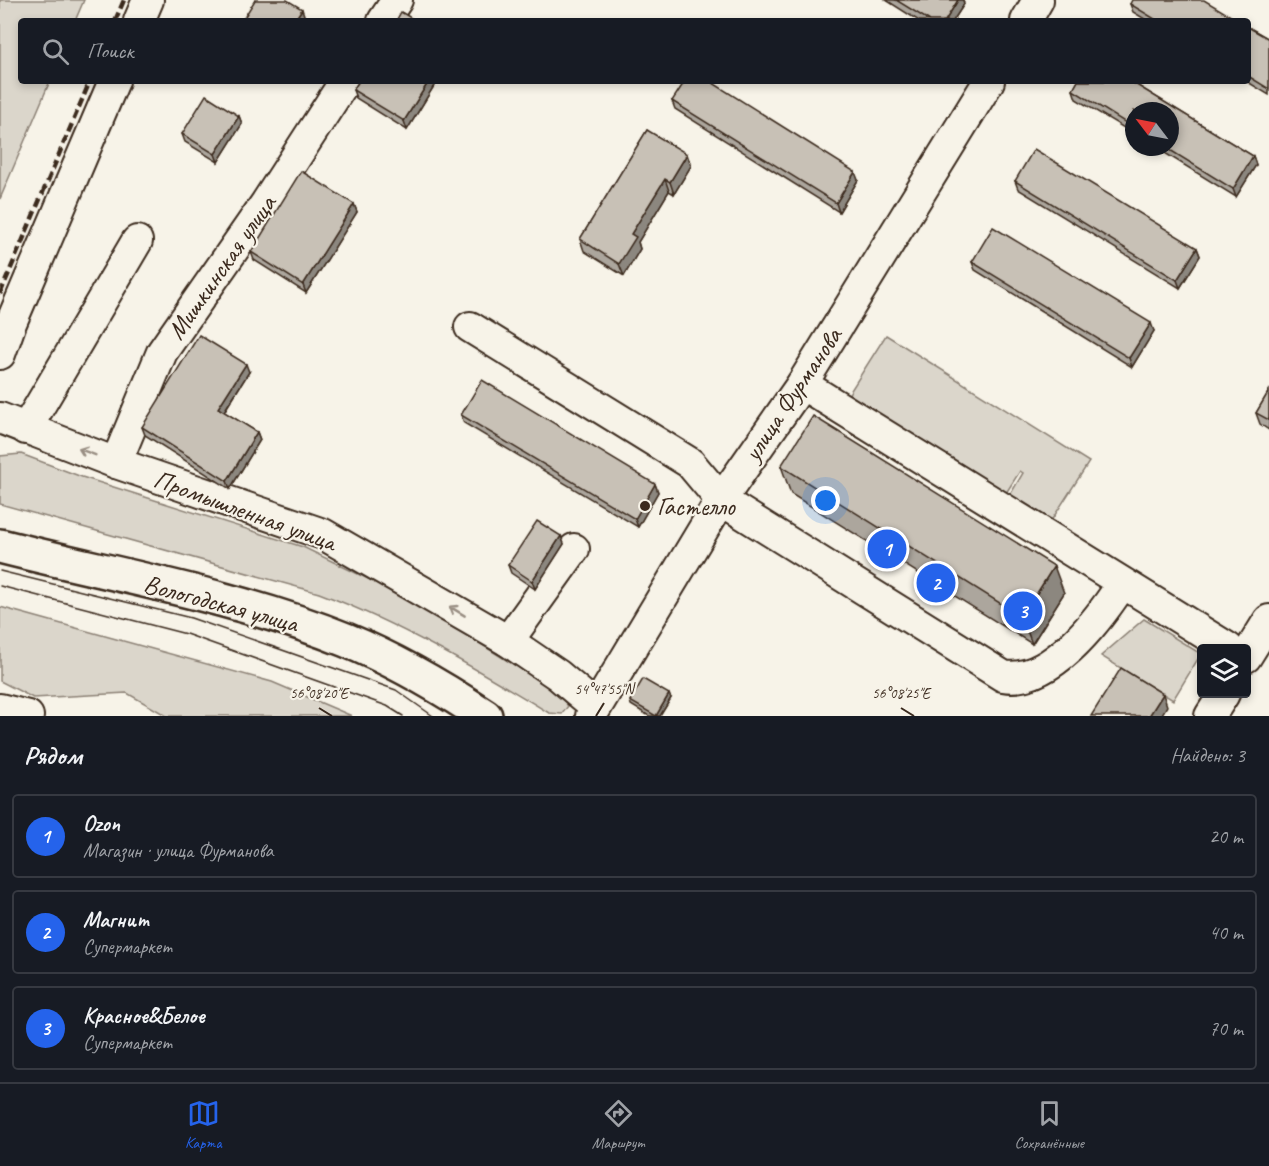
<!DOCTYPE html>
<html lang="ru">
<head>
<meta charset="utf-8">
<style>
	body { margin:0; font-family:Caveat,sans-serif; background:#242831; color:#f1f3f6 }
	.controls { position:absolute; right:18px; bottom:18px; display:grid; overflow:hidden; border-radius:6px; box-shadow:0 3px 9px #0003 }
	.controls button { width:54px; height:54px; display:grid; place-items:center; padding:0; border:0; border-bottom:2px solid #363941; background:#171b24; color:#f1f3f6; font:30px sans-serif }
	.compass { position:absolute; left:1125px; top:102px; width:54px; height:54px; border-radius:50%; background:#171b24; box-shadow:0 3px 9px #0003; rotate:302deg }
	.you { position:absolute; left:826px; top:501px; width:21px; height:21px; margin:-15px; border:4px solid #fff; border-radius:50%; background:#1a73e8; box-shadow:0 0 0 9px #1a73e833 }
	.badge { display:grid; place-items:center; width:39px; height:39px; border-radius:50%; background:#2563eb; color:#fff; font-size:20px; font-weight:700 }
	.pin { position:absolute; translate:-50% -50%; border:3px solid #fff; box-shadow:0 2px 6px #0006 }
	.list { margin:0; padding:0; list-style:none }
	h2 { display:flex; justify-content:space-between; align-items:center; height:78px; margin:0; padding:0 24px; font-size:26px }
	h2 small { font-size:20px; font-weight:400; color:#9ea1a6 }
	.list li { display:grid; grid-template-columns:39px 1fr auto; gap:18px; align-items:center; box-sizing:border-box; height:84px; margin:0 12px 12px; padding:0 12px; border:2px solid #363941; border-radius:6px }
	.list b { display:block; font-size:22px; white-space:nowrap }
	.list p { margin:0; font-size:20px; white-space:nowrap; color:#9ea1a6 }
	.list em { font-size:20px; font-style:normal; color:#9ea1a6 }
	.icon { flex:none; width:33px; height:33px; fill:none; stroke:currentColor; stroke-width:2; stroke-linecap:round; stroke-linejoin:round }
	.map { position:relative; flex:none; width:1269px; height:716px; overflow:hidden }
	.search { position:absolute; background:#171b24; box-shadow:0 3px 9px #0003; left:18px; right:18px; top:18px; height:66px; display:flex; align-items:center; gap:15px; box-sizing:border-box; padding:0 21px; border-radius:6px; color:#9ea1a6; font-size:22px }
	.sheet { height:366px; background:#171b24 }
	nav { display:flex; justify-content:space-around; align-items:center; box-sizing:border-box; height:84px; border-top:2px solid #363941; background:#171b24; font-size:16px; color:#9ea1a6 }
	nav a { display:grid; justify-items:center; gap:3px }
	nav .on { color:#2563eb }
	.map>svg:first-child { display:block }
</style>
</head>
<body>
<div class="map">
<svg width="1269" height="716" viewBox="0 0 1269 716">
	<rect width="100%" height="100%" fill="#f7f3e8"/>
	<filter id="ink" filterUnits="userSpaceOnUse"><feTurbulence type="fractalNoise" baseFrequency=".0167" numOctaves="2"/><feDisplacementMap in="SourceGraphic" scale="12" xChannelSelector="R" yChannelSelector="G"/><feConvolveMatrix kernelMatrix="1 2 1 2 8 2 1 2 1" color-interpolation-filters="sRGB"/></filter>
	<g filter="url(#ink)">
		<g fill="#dbd6cb" stroke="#8b8074" stroke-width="1.5">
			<polygon points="0,0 84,0 75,21 21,21 21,81 50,81 0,199"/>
			<polygon points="886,335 1089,462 1051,521 1010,495 1023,473 1020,471 1006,493 848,395"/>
			<path d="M21,454L82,477L303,547L411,600L557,692L568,706L562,714L549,713C475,668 401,624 319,593L0,504V456Z"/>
			<polygon points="0,607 272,682 352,716 167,716 127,693 33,698 0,681"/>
			<polygon points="1144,619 1201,654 1173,700 1101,656"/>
		</g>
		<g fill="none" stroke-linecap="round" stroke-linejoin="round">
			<defs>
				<g id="minor">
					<polyline points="139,21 148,0"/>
					<polyline points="383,21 397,0"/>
					<polyline points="1026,21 1038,0"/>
					<path d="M470,327L690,463L721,500L1003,676C1050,685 1099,619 1122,584"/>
					<polyline points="0,354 11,323 114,81"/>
					<polyline points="802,384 1228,648"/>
					<polyline points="0,418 116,463 323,534 508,641 558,675 596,707"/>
					<polyline points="26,429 137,241"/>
					<polyline points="116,463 162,352 266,203 345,81"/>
					<polyline points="508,641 574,549"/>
					<polyline points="1246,657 1269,620"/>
					<polyline points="0,709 28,716"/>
					<polyline points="591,716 721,500 802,384 989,81"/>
					<polyline points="1210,716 1224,694"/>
				</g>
				<path id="major" d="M0,546C114,575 237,596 346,640C395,660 441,687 485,716"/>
			</defs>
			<use href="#minor" stroke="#3b2a1e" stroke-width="34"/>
			<use href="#major" stroke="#3b2a1e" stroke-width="38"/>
			<use href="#minor" stroke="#f7f3e8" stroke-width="30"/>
			<use href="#major" stroke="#f7f3e8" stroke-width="33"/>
			<g stroke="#3b2a1e" stroke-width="1.5">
				<polyline points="0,571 191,618 396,690 433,716"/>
				<polyline points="0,586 186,634 387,706 403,716"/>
			</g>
			<g stroke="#3b2a1e" stroke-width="4.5" stroke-dasharray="9 4.5" stroke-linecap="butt">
				<polyline points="115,21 124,0"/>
				<polyline points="0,294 90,81"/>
			</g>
		</g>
		<g fill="#aca69d" stroke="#3b2a1e" stroke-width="1.5">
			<polygon points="886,0 963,0 964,4 953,21 919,21"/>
			<polygon points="1130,4 1239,21 1148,21 1133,12"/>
			<polygon points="1248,27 1269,39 1269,95 1246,81 1248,81"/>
			<polygon points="359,81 437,81 407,130 356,98 353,90"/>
			<polygon points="1078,81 1130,81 1253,156 1256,165 1236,197 1155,147 1170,147 1170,111 1134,111 1134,134 1076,99 1073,90"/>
			<polygon points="672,101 858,180 839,212 675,109"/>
			<polygon points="239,116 242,124 218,162 185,142 182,134"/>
			<polygon points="647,130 691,166 674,194 669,191 638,242 640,249 624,276 584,251 580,239"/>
			<polygon points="1015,181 1197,248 1200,256 1180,288 1018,189"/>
			<polygon points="354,204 357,212 306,293 254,260 251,252"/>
			<polygon points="972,262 1154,331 1132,367 975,270"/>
			<polygon points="249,372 224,412 257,432 260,440 230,489 145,435 142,427"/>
			<polygon points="1269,391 1269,430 1260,424 1256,413"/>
			<polygon points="461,415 655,484 658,492 638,527 464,423"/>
			<polygon points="781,466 1064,593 1032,644 791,494"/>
			<polygon points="561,536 564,544 535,589 511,573 508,565"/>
			<polygon points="671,698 660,716 649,716 631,705 630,701"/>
		</g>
		<g fill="#8c877f" stroke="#3b2a1e" stroke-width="1.5">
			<polygon points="958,0 963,0 964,4 953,21 945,21"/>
			<polygon points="302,9 306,21 294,21"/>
			<polygon points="429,81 437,81 407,130 404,121"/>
			<polygon points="239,116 242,124 218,162 215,154"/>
			<polygon points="687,154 691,166 674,194 670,182"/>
			<polygon points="1253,156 1256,165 1236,197 1233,189"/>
			<polygon points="855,172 858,180 839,212 836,203"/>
			<polygon points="665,179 669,191 638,242 640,249 624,276 619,264 631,234"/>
			<polygon points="354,204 357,212 306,293 303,285"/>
			<polygon points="1197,248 1200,256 1180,288 1177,280"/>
			<polygon points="1151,323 1154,331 1132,367 1129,358"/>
			<polygon points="246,364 249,372 221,416 218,408"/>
			<polygon points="257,432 260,440 230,489 227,481"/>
			<polygon points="655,484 658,492 638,527 635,519"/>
			<polygon points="561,536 564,544 535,589 532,581"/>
			<polygon points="1054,566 1064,593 1032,644 1022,617"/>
			<polygon points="669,694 671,698 660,716 656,716"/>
			<polygon points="1163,694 1167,706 1161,716 1149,716"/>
		</g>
		<g fill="#c8c1b6" stroke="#3b2a1e" stroke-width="1.5">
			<polygon points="255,0 287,0 302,9 294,21 242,21"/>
			<polygon points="896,0 958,0 945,21 930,21"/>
			<polygon points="1132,0 1204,0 1239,21 1158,21 1130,4"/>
			<polygon points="401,12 416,21 396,21"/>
			<polygon points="1248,27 1269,39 1269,89 1248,76"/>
			<polygon points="359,81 429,81 404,121 353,90"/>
			<polygon points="685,81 710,81 855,172 836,203 672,101"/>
			<polygon points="1078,81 1130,81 1253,156 1233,189 1165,147 1170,147 1170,111 1134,111 1134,128 1073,90"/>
			<polygon points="206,95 239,116 215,154 182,134"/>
			<polygon points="647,130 687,154 670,182 665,179 631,234 636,237 619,264 580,239"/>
			<polygon points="1034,149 1197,248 1177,280 1015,181"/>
			<polygon points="301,171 354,204 303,285 251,252"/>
			<polygon points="993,227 1151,323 1129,358 972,262"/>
			<polygon points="199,335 246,364 218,408 257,432 227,481 142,427"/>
			<polygon points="482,380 655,484 635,519 461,415"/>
			<polygon points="1269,391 1269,420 1256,413"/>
			<polygon points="813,416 1054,566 1022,617 781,466"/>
			<polygon points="537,521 561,536 532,581 508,565"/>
			<polygon points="1121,668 1163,694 1149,716 1091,716"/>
			<polygon points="643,679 669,694 656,716 630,701"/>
		</g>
		<defs><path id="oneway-shaft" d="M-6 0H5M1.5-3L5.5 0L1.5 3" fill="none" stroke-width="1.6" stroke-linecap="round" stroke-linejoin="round" transform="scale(1.5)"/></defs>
		<g stroke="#998e83">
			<use href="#oneway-shaft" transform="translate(87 452) rotate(-159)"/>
			<use href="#oneway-shaft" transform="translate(457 611) rotate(-149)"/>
		</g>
	</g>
	<path fill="none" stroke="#3b2a1e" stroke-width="2" d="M319,708L332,716M901,708L914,716M596,716L604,703"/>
	<circle fill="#3b2a1e" stroke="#f7f3e8" stroke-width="2" cx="645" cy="506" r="6"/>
	<g text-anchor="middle" stroke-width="4.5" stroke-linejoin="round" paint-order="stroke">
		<g font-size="26" fill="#3b2a1e" stroke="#f7f3e8">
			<text transform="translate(221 267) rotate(-55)" y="9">Мишкинская улица</text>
			<text transform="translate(792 394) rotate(-56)" y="9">улица Фурманова</text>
			<text transform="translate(245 510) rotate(20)" y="9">Промышленная улица</text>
			<text transform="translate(221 603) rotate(15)" y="9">Вологодская улица</text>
		</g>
		<g font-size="26" fill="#3b2a1e" stroke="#f7f3e8" text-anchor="start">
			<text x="657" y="515">Гастелло</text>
		</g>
	</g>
	<g font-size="15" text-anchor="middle" fill="#3b2a1e" stroke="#f7f3e8" stroke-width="4.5" stroke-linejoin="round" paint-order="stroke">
		<text x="604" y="694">54°47'55"N</text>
		<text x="319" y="698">56°08'20"E</text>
		<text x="901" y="698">56°08'25"E</text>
	</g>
</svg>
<div class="controls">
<button><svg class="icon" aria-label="layers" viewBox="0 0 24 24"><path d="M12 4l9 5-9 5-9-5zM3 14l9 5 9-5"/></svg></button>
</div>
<svg class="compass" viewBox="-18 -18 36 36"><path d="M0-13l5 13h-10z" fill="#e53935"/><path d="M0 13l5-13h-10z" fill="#9ea1a6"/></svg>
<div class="you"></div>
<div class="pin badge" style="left:887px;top:549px">1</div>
<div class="pin badge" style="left:936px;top:583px">2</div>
<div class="pin badge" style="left:1023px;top:611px">3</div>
<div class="search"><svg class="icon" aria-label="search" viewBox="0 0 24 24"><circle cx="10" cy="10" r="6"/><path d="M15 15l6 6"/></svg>Поиск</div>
</div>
<section class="sheet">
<h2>Рядом<small>Найдено: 3</small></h2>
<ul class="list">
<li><span class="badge">1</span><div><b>Ozon</b><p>Магазин · улица Фурманова</p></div><em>20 m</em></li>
<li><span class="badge">2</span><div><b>Магнит</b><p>Супермаркет</p></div><em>40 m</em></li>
<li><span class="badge">3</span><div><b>Красное&amp;Белое</b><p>Супермаркет</p></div><em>70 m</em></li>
</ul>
</section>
<nav>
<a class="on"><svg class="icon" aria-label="map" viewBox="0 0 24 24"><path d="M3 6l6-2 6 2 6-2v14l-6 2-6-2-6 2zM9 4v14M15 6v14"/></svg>Карта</a>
<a><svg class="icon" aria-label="directions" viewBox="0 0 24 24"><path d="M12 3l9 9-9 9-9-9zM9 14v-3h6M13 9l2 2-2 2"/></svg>Маршрут</a>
<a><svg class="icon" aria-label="saved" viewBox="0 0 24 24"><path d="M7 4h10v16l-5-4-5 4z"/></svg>Сохранённые</a>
</nav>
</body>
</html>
